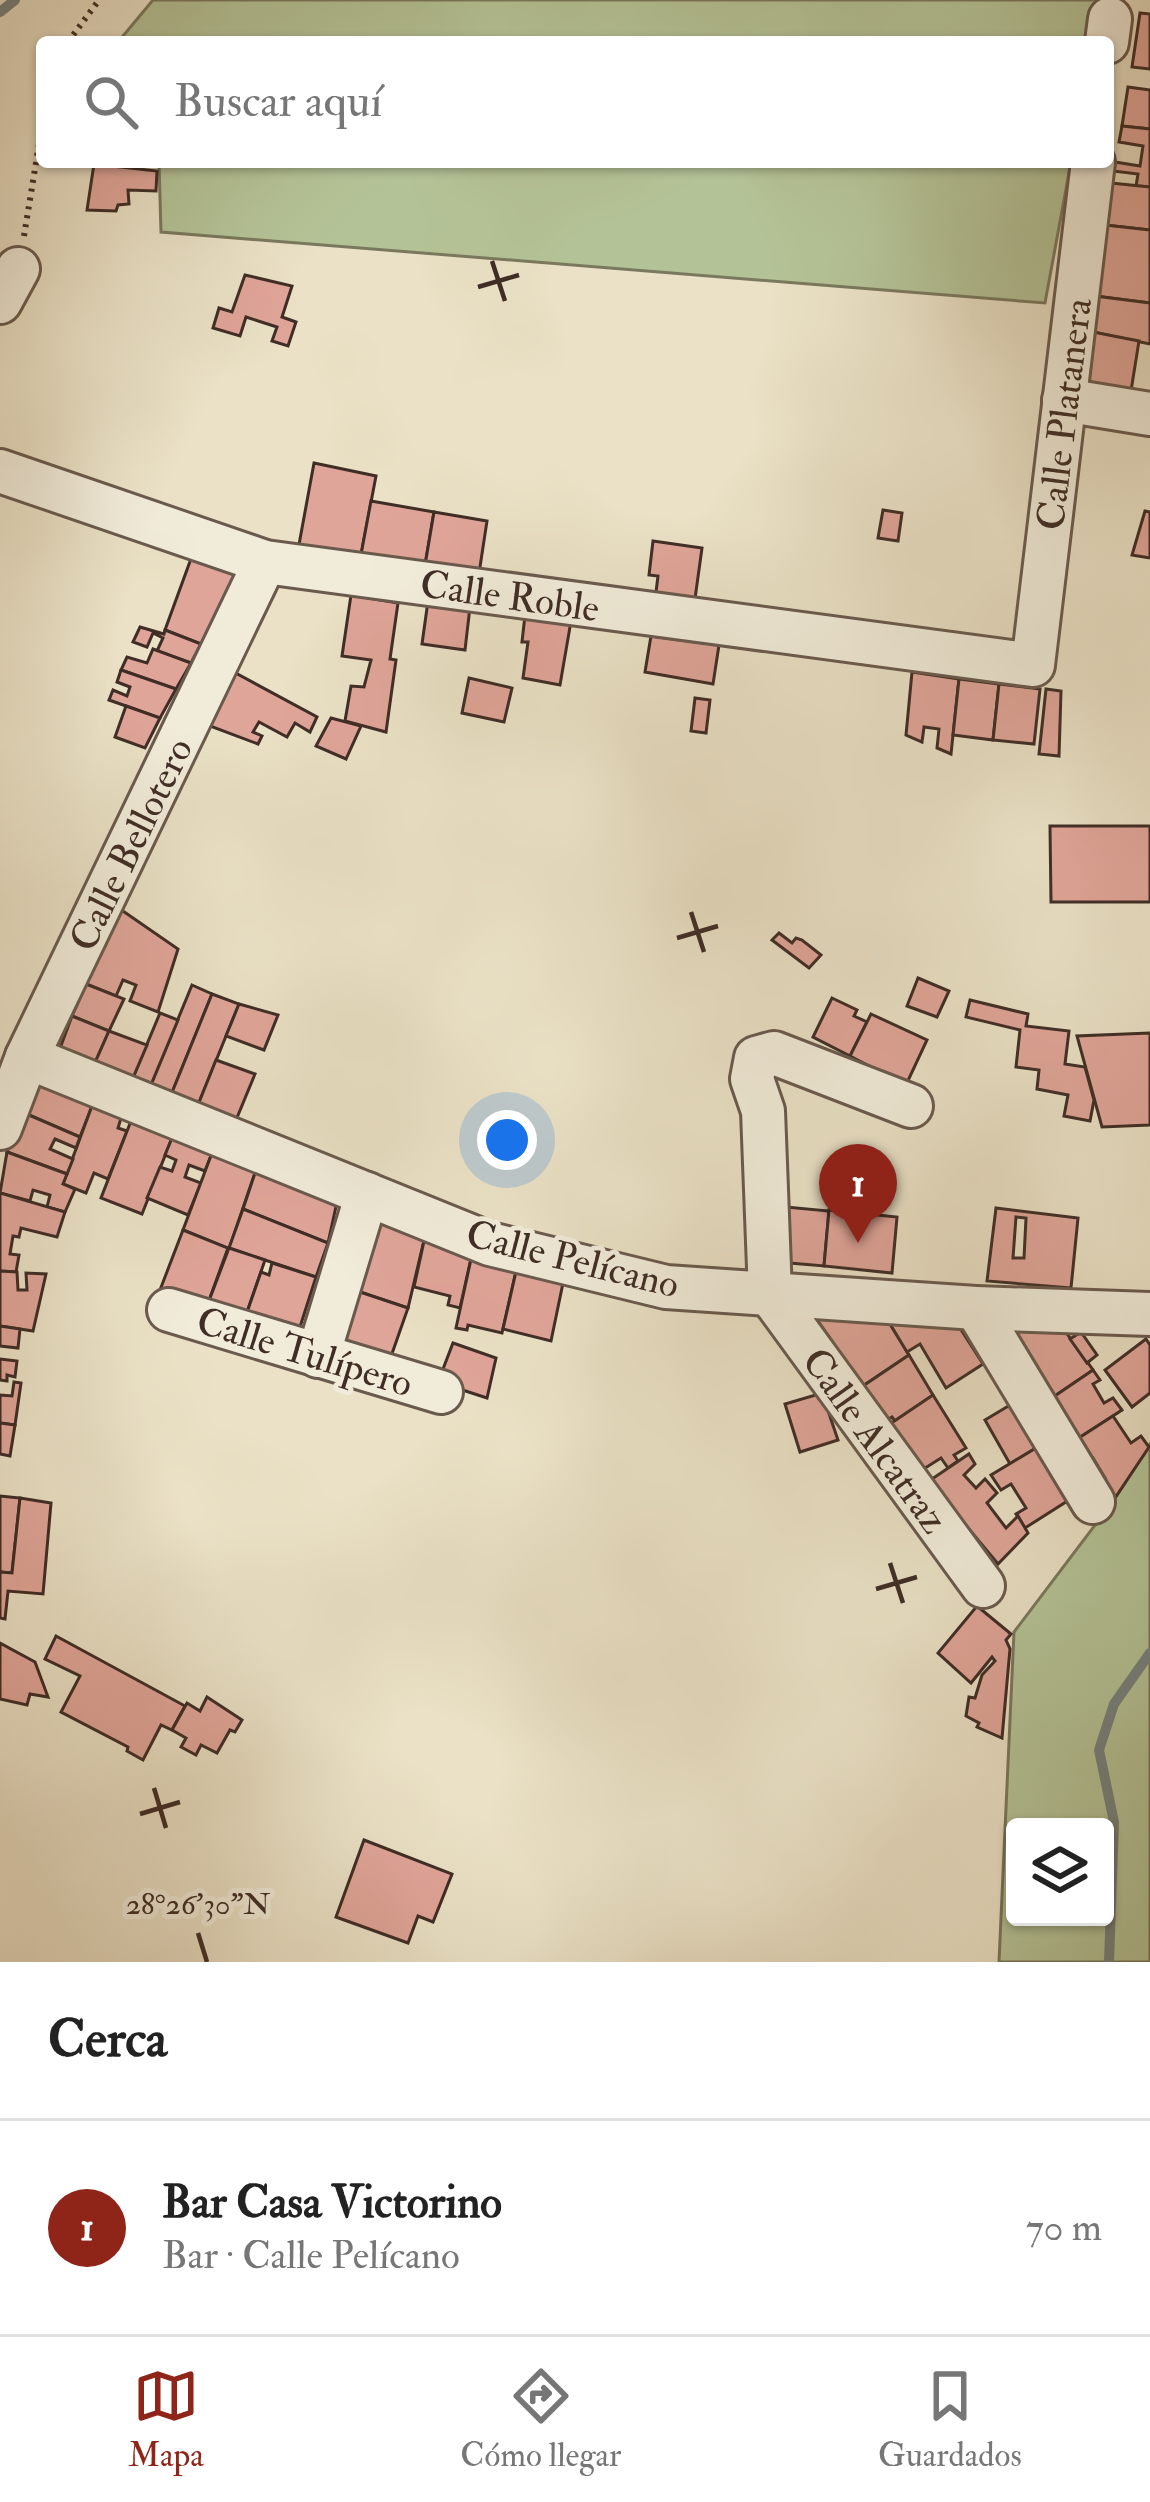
<!DOCTYPE html>
<html lang="es">
<head>
<meta charset="utf-8">
<style>
	body { margin:0; font-family:"IM FELL Double Pica",serif; background:#f6f6f6; color:#222 }
	.controls { position:absolute; right:36px; bottom:36px; display:grid; overflow:hidden; border-radius:12px; box-shadow:0 3px 9px #0004 }
	.controls button { width:108px; height:108px; display:grid; place-items:center; padding:0; border:0; border-bottom:3px solid #e0e0e0; background:#fff; color:#222; font:60px sans-serif }
	.you { position:absolute; left:507px; top:1140px; width:42px; height:42px; margin:-30px; border:9px solid #fff; border-radius:50%; background:#1a73e8; box-shadow:0 0 0 18px #1a73e833 }
	.badge { display:grid; place-items:center; width:78px; height:78px; border-radius:50%; background:#8f2418; color:#fff; font-size:39px; font-weight:700 }
	.pin { position:absolute; translate:-50% -99px; filter:drop-shadow(0 3px 6px #0008) }
	.pin::after { content:''; position:absolute; top:63px; width:42px; height:36px; background:inherit; clip-path:polygon(0 0,100% 0,50% 100%) }
	.list { margin:0; padding:0; list-style:none }
	h2 { display:flex; justify-content:space-between; align-items:center; height:156px; margin:0; padding:0 48px; font-size:51px }
	h2 small { font-size:39px; font-weight:400; color:#767676 }
	.list li { display:grid; grid-template-columns:78px 1fr auto; gap:36px; align-items:center; box-sizing:border-box; height:216px; padding:0 48px; border-top:3px solid #e0e0e0 }
	.list b { display:block; font-size:45px; white-space:nowrap }
	.list p { margin:0; font-size:39px; white-space:nowrap; color:#767676 }
	.list em { font-size:39px; font-style:normal; color:#767676 }
	.icon { flex:none; width:66px; height:66px; fill:none; stroke:currentColor; stroke-width:2; stroke-linecap:round; stroke-linejoin:round }
	.map { position:relative; flex:none; width:1150px; height:1962px; overflow:hidden }
	.search { position:absolute; background:#fff; box-shadow:0 3px 9px #0004; left:36px; right:36px; top:36px; height:132px; display:flex; align-items:center; gap:30px; box-sizing:border-box; padding:0 42px; border-radius:12px; color:#767676; font-size:45px }
	.sheet { height:372px; background:#fff }
	nav { display:flex; justify-content:space-around; align-items:center; box-sizing:border-box; height:168px; border-top:3px solid #e0e0e0; background:#fff; font-size:33px; color:#767676 }
	nav a { display:grid; justify-items:center; gap:6px }
	nav .on { color:#8f2418 }
	.map>svg:first-child { display:block }
</style>
</head>
<body>
<div class="map">
<svg width="1150" height="1962" viewBox="0 0 1150 1962">
	<rect width="100%" height="100%" fill="#eae1c6"/>
	<filter id="stains"><feTurbulence type="fractalNoise" baseFrequency=".00167" numOctaves="4"/><feColorMatrix values="0 0 0 0 .2 0 0 0 0 .09 0 0 0 0 .02 0 0 0 .5 -.17"/></filter>
	<radialGradient id="worn" r=".72"><stop offset=".6" stop-color="#630" stop-opacity="0"/><stop offset="1" stop-color="#630" stop-opacity=".3"/></radialGradient>
	<g fill="#b4c397" stroke="#7a785e" stroke-width="3" fill-rule="evenodd">
		<polygon points="153,0 1102,0 1094,42 118,42"/>
		<polygon points="159,162 1071,162 1045,303 161,232"/>
		<path d="M1150,1444V1962H999L1014,1632L1111,1504ZM1015,1827H1105V1917H1015Z"/>
	</g>
	<g fill="none" stroke-linecap="round" stroke-linejoin="round">
		<g stroke="#768380" stroke-width="10">
			<polyline points="0,12 15,0"/>
			<polyline points="1109,1962 1114,1822 1099,1750 1114,1704 1150,1653"/>
		</g>
	</g>
	<g fill="#e0a599" stroke="#3f2d26" stroke-width="3" fill-rule="evenodd">
		<polygon points="1140,13 1150,14 1150,69 1132,67"/>
		<polygon points="1128,87 1150,90 1150,129 1122,126"/>
		<polygon points="1122,126 1150,129 1150,187 1136,186 1138,174 1113,171 1115,162 1140,166 1143,146 1119,142"/>
		<polygon points="94,164 157,171 156,191 128,190 129,204 118,205 116,211 87,210"/>
		<polygon points="1111,183 1150,187 1150,230 1105,225"/>
		<polygon points="1105,225 1150,230 1150,303 1095,296"/>
		<polygon points="245,275 292,286 282,317 296,322 288,346 272,341 277,327 246,317 240,336 213,328 219,308 232,312"/>
		<polygon points="1095,296 1150,303 1150,344 1088,331"/>
		<polygon points="1088,331 1139,341 1131,391 1087,382"/>
		<polygon points="314,463 376,476 360,560 298,550"/>
		<polygon points="371,501 434,512 424,571 360,560"/>
		<polygon points="883,510 902,513 898,541 878,538"/>
		<polygon points="1145,511 1150,512 1150,558 1132,555"/>
		<polygon points="434,512 487,521 478,580 424,571"/>
		<polygon points="653,541 702,548 694,606 655,600 658,576 649,575"/>
		<polygon points="192,556 236,573 201,644 165,630"/>
		<polygon points="351,595 398,603 390,659 396,660 386,732 345,721 351,686 364,687 371,660 342,656"/>
		<polygon points="428,601 470,607 465,650 422,644"/>
		<polygon points="525,615 571,621 560,685 523,678 528,642 522,642"/>
		<polygon points="140,627 164,634 165,630 201,644 191,663 157,651 163,638 153,633 147,647 133,642"/>
		<polygon points="651,636 719,645 713,684 645,672"/>
		<polygon points="153,649 191,663 176,689 121,670 127,657 147,663"/>
		<polygon points="121,670 176,689 160,718 109,700 113,690 127,696 130,687 117,682"/>
		<polygon points="230,670 317,717 310,732 295,723 287,737 259,722 253,732 262,736 258,744 202,723"/>
		<polygon points="912,672 959,679 951,754 937,748 939,729 924,727 922,742 906,735"/>
		<polygon points="469,678 512,688 504,722 462,713"/>
		<polygon points="959,679 999,684 993,740 953,735"/>
		<polygon points="999,684 1040,689 1034,744 993,740"/>
		<polygon points="1046,689 1061,691 1059,756 1039,754"/>
		<polygon points="695,698 710,700 706,733 691,731"/>
		<polygon points="126,706 160,718 145,748 115,737"/>
		<polygon points="331,718 361,726 346,759 316,746"/>
		<polygon points="1050,826 1150,826 1150,902 1051,902"/>
		<polygon points="120,909 178,949 158,1012 130,1001 136,985 123,980 116,996 86,984"/>
		<polygon points="779,933 792,943 796,938 802,940 821,955 809,968 772,940"/>
		<polygon points="918,978 949,991 937,1017 907,1006"/>
		<polygon points="86,984 124,999 109,1031 72,1016"/>
		<polygon points="192,985 212,994 171,1095 150,1087"/>
		<polygon points="212,994 239,1004 198,1105 171,1095"/>
		<polygon points="832,998 857,1010 854,1016 867,1022 850,1056 813,1037"/>
		<polygon points="970,1000 1028,1014 1026,1026 1069,1031 1065,1064 1085,1067 1094,1100 1090,1121 1064,1116 1068,1095 1037,1089 1039,1070 1016,1067 1020,1030 966,1017"/>
		<polygon points="239,1004 278,1015 264,1050 226,1036"/>
		<polygon points="160,1013 178,1020 150,1087 132,1080"/>
		<polygon points="871,1014 927,1040 906,1085 850,1056"/>
		<polygon points="72,1016 109,1031 94,1065 59,1051"/>
		<polygon points="109,1031 147,1045 132,1080 94,1065"/>
		<polygon points="1150,1033 1150,1125 1102,1127 1077,1036"/>
		<polygon points="216,1060 255,1074 236,1120 198,1105"/>
		<polygon points="41,1085 92,1106 80,1137 22,1112 32,1088"/>
		<polygon points="92,1106 121,1118 118,1128 127,1131 108,1179 94,1173 86,1193 63,1184"/>
		<polygon points="22,1112 80,1137 76,1148 55,1139 50,1149 73,1159 67,1174 7,1152"/>
		<polygon points="131,1121 172,1138 142,1214 101,1198"/>
		<polygon points="172,1138 212,1153 205,1171 189,1165 185,1177 201,1183 188,1215 147,1198 160,1167 172,1171 176,1160 165,1155"/>
		<polygon points="7,1152 67,1174 63,1184 75,1189 65,1212 47,1207 50,1195 33,1190 30,1201 0,1193"/>
		<polygon points="212,1153 256,1170 229,1249 183,1230"/>
		<polygon points="256,1170 337,1202 328,1243 243,1209"/>
		<polygon points="0,1193 65,1212 57,1237 21,1228 19,1237 13,1236 10,1254 19,1255 16,1272 0,1271"/>
		<polygon points="775,1206 829,1211 824,1266 778,1262"/>
		<path d="M996,1208L1078,1218L1071,1288L987,1281ZM1016,1217L1026,1218L1024,1258H1013Z"/>
		<polygon points="243,1209 328,1243 316,1277 229,1248"/>
		<polygon points="829,1210 897,1217 892,1273 824,1266"/>
		<polygon points="372,1220 426,1232 408,1308 351,1289"/>
		<polygon points="183,1230 228,1248 207,1306 160,1290"/>
		<polygon points="426,1232 473,1250 460,1308 448,1305 450,1296 414,1287"/>
		<polygon points="229,1248 265,1260 245,1318 207,1306"/>
		<polygon points="473,1250 517,1267 502,1333 468,1325 467,1330 456,1328"/>
		<polygon points="272,1263 316,1277 299,1330 245,1318 261,1272 269,1275"/>
		<polygon points="517,1267 563,1283 551,1341 503,1329"/>
		<polygon points="0,1271 17,1272 18,1290 27,1290 26,1273 46,1274 33,1331 0,1326"/>
		<polygon points="351,1289 408,1308 388,1365 335,1345"/>
		<polygon points="811,1311 884,1314 909,1355 863,1386"/>
		<polygon points="884,1314 956,1322 983,1364 946,1388 920,1344 907,1352"/>
		<polygon points="1003,1325 1065,1331 1093,1370 1046,1402"/>
		<polygon points="0,1326 20,1329 18,1348 0,1346"/>
		<polygon points="1081,1332 1097,1355 1087,1363 1070,1339"/>
		<polygon points="1146,1339 1150,1345 1150,1393 1132,1407 1105,1370"/>
		<polygon points="453,1343 496,1358 487,1398 438,1382"/>
		<polygon points="909,1355 933,1395 895,1421 892,1417 887,1420 863,1386"/>
		<polygon points="0,1359 17,1361 15,1377 7,1375 7,1381 0,1380"/>
		<polygon points="1093,1370 1100,1380 1093,1384 1104,1403 1113,1398 1122,1410 1071,1443 1046,1402"/>
		<polygon points="14,1382 21,1383 15,1425 0,1423 0,1395 12,1396"/>
		<polygon points="822,1393 838,1440 800,1452 785,1404"/>
		<polygon points="933,1395 966,1448 954,1455 958,1461 948,1468 941,1458 922,1470 890,1424"/>
		<polygon points="1010,1405 1036,1448 1010,1464 985,1420"/>
		<polygon points="1113,1416 1131,1443 1141,1436 1149,1447 1111,1504 1097,1484 1105,1478 1093,1458 1084,1464 1071,1443"/>
		<polygon points="0,1423 15,1425 10,1456 0,1454"/>
		<polygon points="1036,1448 1069,1500 1025,1528 1016,1514 1026,1508 1011,1484 1001,1490 991,1475"/>
		<polygon points="969,1454 975,1464 964,1475 976,1488 985,1479 997,1493 987,1503 1006,1528 1018,1516 1028,1533 998,1564 929,1481"/>
		<polygon points="0,1496 20,1498 12,1573 0,1572"/>
		<polygon points="20,1498 51,1503 43,1594 8,1591 5,1619 0,1618 0,1572 12,1573"/>
		<polygon points="977,1606 1011,1634 1006,1640 1010,1649 1002,1738 977,1727 979,1723 966,1716 969,1697 975,1698 982,1675 995,1661 992,1657 971,1683 938,1653"/>
		<polygon points="56,1636 185,1706 172,1730 161,1725 143,1760 127,1751 128,1747 61,1712 80,1676 45,1659"/>
		<polygon points="0,1643 35,1662 48,1697 30,1694 27,1705 0,1699"/>
		<polygon points="207,1697 242,1720 235,1732 230,1730 217,1753 201,1745 196,1755 181,1747 186,1738 172,1730 187,1703 200,1711"/>
		<polygon points="364,1840 452,1874 433,1922 418,1916 408,1943 336,1917"/>
	</g>
	<g fill="none" stroke-linecap="round" stroke-linejoin="round">
		<defs>
			<g id="minor">
				<polyline points="1107,42 1110,19"/>
				<polyline points="0,302 18,269"/>
				<polyline points="1064,400 1150,414"/>
				<polyline points="0,471 265,562 1033,665 1093,162"/>
				<polyline points="27,1057 490,1244 666,1287 976,1308 1150,1314"/>
				<polyline points="911,1106 774,1053 756,1058 752,1079 763,1111 770,1294 983,1586"/>
				<polyline points="0,1128 27,1057 265,562"/>
				<polyline points="976,1308 1093,1502"/>
				<polyline points="169,1310 441,1392"/>
				<polyline points="318,1356 367,1194"/>
			</g>
		</defs>
		<use href="#minor" stroke="#6a5a4e" stroke-width="48"/>
		<g stroke="#3f2d26" stroke-width="6" stroke-dasharray="3 6" stroke-linecap="butt">
			<polyline points="68,42 99,0"/>
			<polyline points="24,236 42,126"/>
		</g>
		<use href="#minor" stroke="#f1ecda" stroke-width="42"/>
	</g>
	<path fill="none" stroke="#3f2d26" stroke-width="4.5" d="M492,261L505,301M478,287L519,275M691,912L704,952M677,938L718,926M890,1563L903,1603M876,1589L917,1577M154,1788L166,1828M140,1814L180,1802M198,1933L207,1962"/>
	<g text-anchor="middle" stroke-width="10" stroke-linejoin="round" paint-order="stroke">
		<g font-size="39" fill="#3f2d26" stroke="#f1ecda">
			<text transform="translate(1063 414) rotate(-83)" y="14">Calle Platanera</text>
			<text transform="translate(510 595) rotate(8)" y="14">Calle Roble</text>
			<text transform="translate(130 844) rotate(-64)" y="14">Calle Bellotero</text>
			<text transform="translate(573 1258) rotate(14)" y="14">Calle Pelícano</text>
			<text transform="translate(305 1351) rotate(17)" y="14">Calle Tulípero</text>
			<text transform="translate(876 1440) rotate(54)" y="14">Calle Alcatraz</text>
		</g>
	</g>
	<g font-size="30" text-anchor="middle" fill="#3f2d26" stroke="#f1ecda" stroke-width="10" stroke-linejoin="round" paint-order="stroke">
		<text x="198" y="1914">28°26'30"N</text>
	</g>
	<rect width="100%" height="100%" filter="url(#stains)"/>
	<rect width="100%" height="100%" fill="url(#worn)"/>
</svg>
<div class="controls">
<button><svg class="icon" aria-label="layers" viewBox="0 0 24 24"><path d="M12 4l9 5-9 5-9-5zM3 14l9 5 9-5"/></svg></button>
</div>
<div class="you"></div>
<div class="pin badge" style="left:858px;top:1243px">1</div>
<div class="search"><svg class="icon" aria-label="search" viewBox="0 0 24 24"><circle cx="10" cy="10" r="6"/><path d="M15 15l6 6"/></svg>Buscar aquí</div>
</div>
<section class="sheet">
<h2>Cerca<small></small></h2>
<ul class="list">
<li><span class="badge">1</span><div><b>Bar Casa Victorino</b><p>Bar · Calle Pelícano</p></div><em>70 m</em></li>
</ul>
</section>
<nav>
<a class="on"><svg class="icon" aria-label="map" viewBox="0 0 24 24"><path d="M3 6l6-2 6 2 6-2v14l-6 2-6-2-6 2zM9 4v14M15 6v14"/></svg>Mapa</a>
<a><svg class="icon" aria-label="directions" viewBox="0 0 24 24"><path d="M12 3l9 9-9 9-9-9zM9 14v-3h6M13 9l2 2-2 2"/></svg>Cómo llegar</a>
<a><svg class="icon" aria-label="saved" viewBox="0 0 24 24"><path d="M7 4h10v16l-5-4-5 4z"/></svg>Guardados</a>
</nav>
</body>
</html>
